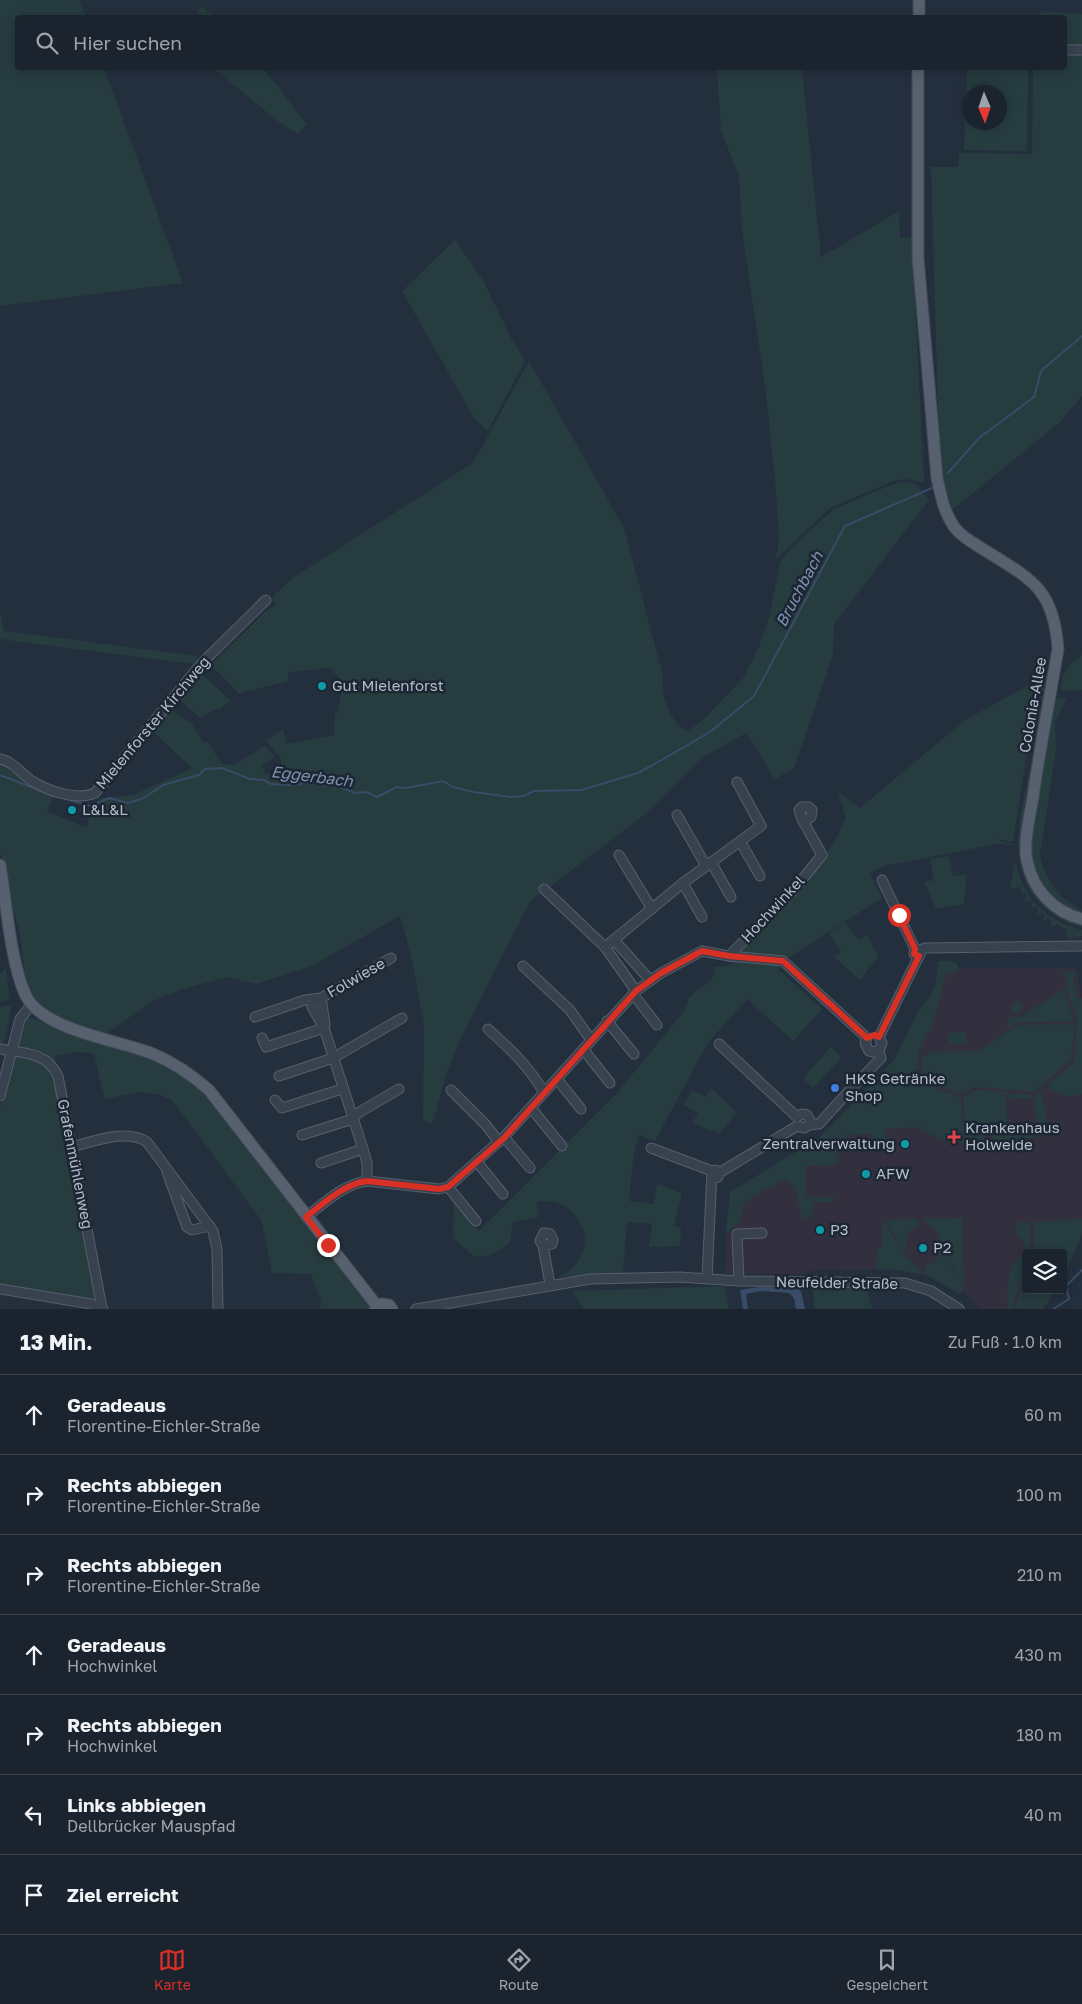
<!DOCTYPE html>
<html lang="de">
<head>
<meta charset="utf-8">
<style>
	body { margin:0; font-family:"Golos Text",sans-serif; background:#282f3a; color:#f1f3f6 }
	.controls { position:absolute; right:15px; bottom:15px; display:grid; overflow:hidden; border-radius:5px; box-shadow:0 2px 12px #0003 }
	.controls button { width:45px; height:45px; display:grid; place-items:center; padding:0; border:0; border-bottom:1px solid #39404a; background:#1b232e; color:#f1f3f6; font:25px sans-serif }
	.compass { position:absolute; left:962px; top:85px; width:45px; height:45px; border-radius:50%; background:#1b232e; box-shadow:0 2px 12px #0003; rotate:178deg }
	.stop { position:absolute; width:15px; height:15px; margin:-11px; border:4px solid #d93025; border-radius:50%; background:#fff }
	.stop.end { background:#d93025; border-color:#fff; box-shadow:0 1px 5px #0008 }
	.list { margin:0; padding:0; list-style:none }
	h2 { display:flex; justify-content:space-between; align-items:center; height:65px; margin:0; padding:0 20px; font-size:21px }
	h2 small { font-size:16px; font-weight:400; color:#a0a4aa }
	.list li { display:grid; grid-template-columns:32px 1fr auto; gap:15px; align-items:center; box-sizing:border-box; height:80px; padding:0 20px; border-top:1px solid #39404a }
	.list b { display:block; font-size:19px; white-space:nowrap }
	.list p { margin:0; font-size:16px; white-space:nowrap; color:#a0a4aa }
	.list em { font-size:16px; font-style:normal; color:#a0a4aa }
	.icon { flex:none; width:28px; height:28px; fill:none; stroke:currentColor; stroke-width:2; stroke-linecap:round; stroke-linejoin:round }
	.map { position:relative; flex:none; width:1082px; height:1309px; overflow:hidden }
	.search { position:absolute; background:#1b232e; box-shadow:0 2px 12px #0003; left:15px; right:15px; top:15px; height:55px; display:flex; align-items:center; gap:12px; box-sizing:border-box; padding:0 18px; border-radius:5px; color:#a0a4aa; font-size:19px }
	.sheet { height:625px; background:#1b232e }
	nav { display:flex; justify-content:space-around; align-items:center; box-sizing:border-box; height:70px; border-top:1px solid #39404a; background:#1b232e; font-size:14px; color:#a0a4aa }
	nav a { display:grid; justify-items:center; gap:2px }
	nav .on { color:#d93025 }
	.map>svg:first-child { display:block }
</style>
</head>
<body>
<div class="map">
<svg width="1082" height="1309" viewBox="0 0 1082 1309">
	<rect width="100%" height="100%" fill="#242f3e"/>
	<polygon fill="#32303f" points="942,968 1076,968 1082,999 1082,1235 1063,1280 1063,1253 1026,1253 1026,1290 1056,1290 1050,1300 1043,1309 980,1309 964,1291 959,1293 926,1275 897,1270 814,1269 805,1274 725,1273 730,1197 838,1126 901,1052 932,995"/>
	<g fill="#263c3f" fill-rule="evenodd">
		<polygon points="0,0 79,0 86,17 18,18 18,68 104,68 183,283 0,306"/>
		<polygon points="203,7 214,17 199,17 197,10"/>
		<polygon points="1040,11 1082,14 1082,46 1065,45 1064,18 1040,18"/>
		<polygon points="1065,54 1082,54 1082,396 1059,423 951,511 940,480 931,167 958,167 959,153 1032,154 1033,68 1064,68"/>
		<polygon points="213,68 263,68 307,124 298,134 279,122"/>
		<polygon points="717,68 802,68 821,257 899,211 900,238 912,237 924,482 905,479 893,481 830,508 776,559 779,539 775,480 765,385 742,231 739,176 721,131"/>
		<path d="M967,68H1028L1027,151L964,150ZM970,92H1000V122H970Z"/>
		<polygon points="455,240 483,280 511,338 525,361 488,431 474,418 402,291"/>
		<path d="M529,361L624,528L663,676C661,693 667,711 678,725C681,729 684,728 687,732L703,720L744,677L759,647L769,617L780,562L793,546L834,509L891,485L906,482L917,485L929,500L834,624L833,655L794,768L775,779L746,733L703,757L644,815L530,902L466,1027L446,1075L432,1125L423,1120L424,1025L412,959L400,916L312,966L256,984L228,977L186,988L153,1001L103,1036L45,1011L30,991L24,968L19,928L12,908L0,851V765L10,766L55,793L47,811L87,828L91,806L101,798L133,795L192,768L150,729L169,708L192,724L203,742L208,743L222,764L233,765L265,746L275,757L261,766L266,774H270L281,767V758L266,741L283,729L287,744L334,735L335,713L338,712C340,692 348,684 330,668L288,672V681L239,694L211,665L264,613L275,605L272,597L294,577L473,463Z"/>
		<polygon points="0,612 4,631 198,656 193,664 0,639"/>
		<path d="M1082,655V690L1061,691C1060,673 1069,664 1082,655Z"/>
		<path d="M1049,672L1028,807L1033,887L1082,923V927C1067,924 1053,916 1042,905C1003,866 1022,811 1031,763C1036,734 1039,705 1043,675Z"/>
		<polygon points="201,673 231,701 219,710 218,708 200,718 179,699"/>
		<path d="M1038,680L1013,842L994,839L1015,845L996,844L884,866L870,873L882,898L788,958L738,955C776,914 824,869 846,818L838,791L860,808L965,720Z"/>
		<path d="M1057,698L1066,699L1055,722L1056,749L1040,855C1045,881 1059,898 1082,910V915L1065,909L1039,883L1029,848L1055,699Z"/>
		<polygon points="949,856 953,876 967,874 964,904 936,909 924,882 934,880 930,859"/>
		<path d="M1015,862C1018,870 1020,879 1024,887C1036,910 1058,924 1082,930V936L1067,939V929H1061L1060,925L1057,924L1054,927L1051,925L1052,922L1048,918L1045,921L1043,920L1045,916L1041,913L1038,916L1036,913L1039,911L1035,906L1032,909L1030,907L1033,904L1029,900L1026,902L1024,899L1027,897L1024,892L1021,894V887L1010,889Z"/>
		<polygon points="846,922 858,940 867,935 878,957 860,980 834,957 841,952 829,933"/>
		<path d="M734,960L782,964L778,969L822,1009L793,1041L747,999L707,1044L655,1141L639,1135L634,1152L629,1201L654,1204L657,1184L682,1193L674,1226L681,1228L680,1246L649,1247L652,1224L627,1222L623,1273L556,1277C561,1275 569,1272 573,1268C601,1238 575,1195 536,1202L539,1217L513,1222L510,1243L491,1255L475,1257L453,1238L454,1200L479,1231L617,1093L685,1010L689,997L712,979L715,967L729,966Z"/>
		<polygon points="945,961 955,962 958,966 957,971 944,975 945,981 931,1026 919,1050 916,1080 961,1098 962,1121 991,1140 986,1144 949,1142 938,1139 920,1127 885,1129 885,1150 872,1149 871,1134 846,1135 836,1165 805,1166 805,1197 837,1197 832,1202 813,1202 812,1214 806,1218 802,1218 795,1188 785,1180 752,1197 744,1204 741,1220 727,1234 726,1232 730,1192 799,1150 812,1139 818,1139 895,1059 917,1013 931,995 936,983 938,962"/>
		<polygon points="6,968 9,995 8,999 0,1002 0,975"/>
		<path d="M1061,971L1071,973L1075,971L1076,975L1073,978L1077,998L1082,999V1094C1065,1098 1059,1095 1046,1085L1073,1064L1075,1057L1077,1016L1065,987L1069,984Z"/>
		<polygon points="1063,989 1074,1021 1016,1023 1006,1030 1008,1017 1021,1017"/>
		<circle cx="1017" cy="1007" r="5.5"/>
		<polygon points="12,1005 5,1039 0,1046 0,1007"/>
		<path d="M28,1017L144,1055L171,1066L204,1092L369,1305V1309H320L321,1302L311,1274L272,1273L261,1220L172,1100C147,1088 130,1092 105,1100L94,1054L79,1052L55,1056L56,1060L52,1062L18,1047L17,1044L23,1020Z"/>
		<polygon points="1072,1024 1074,1027 1071,1060 1034,1092 976,1087 960,1094 921,1079 922,1057 933,1052 977,1051 1018,1025"/>
		<polygon points="948,1033 966,1033 966,1044 949,1044"/>
		<polygon points="831,1047 842,1057 813,1088 803,1078"/>
		<polygon points="15,1054 45,1062 52,1069 97,1300 0,1284 0,1108"/>
		<polygon points="711,1088 737,1113 719,1134 692,1123 698,1113 684,1105 692,1090 706,1097"/>
		<polygon points="1043,1088 1040,1095 1045,1109 1046,1128 1037,1129 1035,1097"/>
		<polygon points="977,1090 1006,1092 1008,1132 1046,1131 1045,1135 1042,1137 1023,1138 1012,1143 1002,1144 966,1121 964,1116 964,1097"/>
		<polygon points="1008,1093 1032,1095 1033,1107 1031,1098 1009,1099"/>
		<polygon points="962,1218 964,1287 940,1241 940,1235 923,1219"/>
		<polygon points="918,1219 917,1224 906,1236 905,1253 885,1220"/>
		<polygon points="1082,1219 1082,1234 1063,1278 1063,1253 1034,1253 1033,1222"/>
		<polygon points="883,1220 901,1249 922,1274 897,1270 876,1269 877,1250 882,1246"/>
		<path d="M1018,1222L1029,1223L1030,1253H1026V1266L1011,1309H1002L1008,1307C1006,1294 1007,1278 1013,1266C1017,1258 1024,1256 1026,1246L1015,1231Z"/>
		<path d="M940,1244L964,1289L959,1293L926,1275L925,1265C938,1263 940,1256 940,1244Z"/>
		<polygon points="1026,1276 1026,1290 1056,1290 1042,1309 1014,1309"/>
		<polygon points="725,1286 729,1309 583,1309 573,1291"/>
		<polygon points="813,1286 867,1287 872,1309 814,1309"/>
	</g>
	<polygon fill="#394c67" points="759,1287 794,1288 801,1291 805,1309 796,1309 794,1298 789,1293 762,1291 746,1294 748,1309 743,1309 740,1290"/>
	<g fill="none" stroke-linecap="round" stroke-linejoin="round">
		<g stroke="#394c67" stroke-width="2">
			<polyline points="948,473 979,438 1034,397 1041,371 1082,336"/>
			<polyline points="0,775 44,792"/>
			<polyline points="56,796 90,806 110,798 127,803 142,799 163,785 199,775 205,769 222,768 250,779 264,780 271,784 293,785 306,783 340,787 355,793 367,792 377,797 397,787 406,788 443,781 453,787 473,792 511,797 524,796 534,791 581,790 638,773 653,765 710,732 754,696 845,526 932,488"/>
			<polyline points="1053,1309 1069,1299 1066,1286 1082,1270"/>
		</g>
		<defs>
			<g id="minor">
				<polyline points="1064,50 1082,50"/>
				<path d="M0,759C14,762 20,773 32,781C48,791 77,801 95,793L201,664L266,600"/>
				<polyline points="677,815 706,866"/>
				<polyline points="740,841 760,876"/>
				<polyline points="619,855 652,909"/>
				<polyline points="711,862 731,897"/>
				<polyline points="882,880 915,949 914,954 920,955 921,950 915,949"/>
				<polyline points="683,883 702,917"/>
				<polyline points="544,889 605,947 636,991"/>
				<polyline points="615,941 650,980"/>
				<polyline points="605,947 683,883 761,826 737,782"/>
				<polyline points="921,950 925,948 1082,946"/>
				<polyline points="729,956 792,892 822,855 802,819 806,820 811,817 812,810 809,807 802,807 799,810 802,819"/>
				<polyline points="523,966 570,1010 591,1040"/>
				<polyline points="633,994 657,1025"/>
				<polyline points="321,998 325,1024 324,1028"/>
				<polyline points="315,1000 312,1007 324,1028 363,1149 367,1163 367,1181"/>
				<polyline points="255,1017 305,1000 321,998 391,958"/>
				<polyline points="607,1021 634,1054"/>
				<path d="M488,1029C510,1049 530,1067 544,1093"/>
				<polyline points="879,1037 919,956"/>
				<polyline points="262,1038 266,1047 324,1028"/>
				<polyline points="867,1038 865,1043 869,1051 874,1052 879,1050"/>
				<polyline points="719,1044 797,1117"/>
				<path d="M0,1049C24,1053 47,1052 58,1076L102,1308"/>
				<polyline points="583,1049 610,1083"/>
				<polyline points="279,1076 333,1058 402,1018"/>
				<polyline points="557,1079 581,1109"/>
				<polyline points="853,1087 881,1058 879,1050 882,1043 879,1037"/>
				<polyline points="451,1090 485,1124 499,1142"/>
				<polyline points="0,1096 20,1019 32,1004"/>
				<polyline points="275,1100 282,1108 342,1089"/>
				<polyline points="531,1108 562,1146"/>
				<polyline points="797,1117 802,1114 807,1115 810,1120 809,1125"/>
				<polyline points="797,1126 804,1128 809,1125 819,1124 849,1091"/>
				<polyline points="302,1135 353,1119 358,1113 399,1089"/>
				<polyline points="504,1137 530,1168"/>
				<path d="M71,1147C93,1142 127,1128 147,1142L213,1231L217,1249L218,1309"/>
				<polyline points="651,1148 712,1171 716,1170"/>
				<polyline points="477,1162 503,1194"/>
				<polyline points="321,1163 363,1149"/>
				<polyline points="167,1172 187,1227 192,1230 210,1226"/>
				<polyline points="713,1178 718,1177 719,1173 797,1126"/>
				<polyline points="448,1187 476,1221"/>
				<path d="M306,1217C324,1203 344,1184 367,1181L439,1189L448,1187L504,1137L636,991L661,973L702,951L729,956L783,961L867,1038"/>
				<polyline points="543,1246 552,1244 553,1240 550,1234 544,1233 540,1241 543,1246 550,1284"/>
				<polyline points="707,1278 712,1171"/>
				<polyline points="739,1281 737,1234 762,1233"/>
				<polyline points="0,1289 91,1304 103,1309"/>
				<polyline points="416,1309 590,1279 679,1277 739,1281 905,1283 931,1291 959,1309"/>
			</g>
			<g id="major">
				<polyline points="919,18 919,0"/>
				<path d="M918,68V258L937,478C941,496 944,513 955,528C963,538 975,544 986,551C1033,580 1054,590 1058,649C1050,698 1040,747 1033,797C1030,817 1023,841 1027,861C1033,890 1054,912 1082,919"/>
				<path d="M0,865C6,901 11,965 26,996C43,1030 117,1040 151,1053C173,1062 191,1074 209,1090L377,1306"/>
				<polyline points="375,1309 382,1304 389,1305 392,1309"/>
			</g>
		</defs>
		<use href="#minor" stroke="#565f6c" stroke-width="11"/>
		<use href="#major" stroke="#414a57" stroke-width="13"/>
		<use href="#minor" stroke="#38414e" stroke-width="9"/>
		<use href="#major" stroke="#56606e" stroke-width="11"/>
	</g>
	<g fill="none" stroke-linecap="round" stroke-linejoin="round">
		<path stroke="#d93025" stroke-width="6" d="M328,1245L306,1217C324,1203 344,1184 367,1181L439,1189L448,1187L504,1138L636,991L661,973L702,951L729,956L783,961L867,1038L874,1035L879,1037L919,956L914,954L915,949L899,915"/>
	</g>
	<g fill="#0f9aa8" stroke="#1d2633" stroke-width="2">
		<circle cx="322" cy="686" r="5"/>
		<circle cx="72" cy="810" r="5"/>
		<circle cx="905" cy="1144" r="5"/>
		<circle cx="866" cy="1174" r="5"/>
		<circle cx="820" cy="1230" r="5"/>
		<circle cx="923" cy="1248" r="5"/>
	</g>
	<circle fill="#3f7fe0" stroke="#1d2633" stroke-width="2" cx="835" cy="1088" r="5"/>
	<path fill="#e0444e" stroke="#1d2633" stroke-width="2" d="M951.5 1129.5h5v5h5v5h-5v5h-5v-5h-5v-5h5z"/>
	<g text-anchor="middle" stroke-width="5" stroke-linejoin="round" paint-order="stroke">
		<g font-size="15" fill="#b4bcc9" stroke="#1d2633" text-anchor="start">
			<text x="332" y="691">Gut Mielenforst</text>
			<text x="82" y="815">L&amp;L&amp;L</text>
			<text x="845" y="1084">HKS Getränke<tspan x="845" dy="17">Shop</tspan></text>
			<text x="965" y="1133">Krankenhaus<tspan x="965" dy="17">Holweide</tspan></text>
			<text x="895" y="1149" text-anchor="end">Zentralverwaltung</text>
			<text x="876" y="1179">AFW</text>
			<text x="830" y="1235">P3</text>
			<text x="933" y="1253">P2</text>
		</g>
		<g font-size="15" fill="#b4bcc9" stroke="#1d2633">
			<text transform="translate(1033 705) rotate(-80)" y="5">Colonia-Allee</text>
			<text transform="translate(153 723) rotate(-50)" y="5">Mielenforster Kirchweg</text>
			<text transform="translate(773 909) rotate(-47)" y="5">Hochwinkel</text>
			<text transform="translate(356 978) rotate(-30)" y="5">Folwiese</text>
			<text transform="translate(75 1164) rotate(79)" y="5">Grafenmühlenweg</text>
			<text transform="translate(837 1283) rotate(1)" y="5">Neufelder Straße</text>
		</g>
		<g font-size="16" font-style="italic" fill="#7c92b1" stroke="#1d2633">
			<text transform="translate(799 589) rotate(-62)" y="6">Bruchbach</text>
			<text transform="translate(312 776) rotate(7)" y="6">Eggerbach</text>
		</g>
	</g>
</svg>
<div class="controls">
<button><svg class="icon" aria-label="layers" viewBox="0 0 24 24"><path d="M12 4l9 5-9 5-9-5zM3 14l9 5 9-5"/></svg></button>
</div>
<svg class="compass" viewBox="-18 -18 36 36"><path d="M0-13l5 13h-10z" fill="#e53935"/><path d="M0 13l5-13h-10z" fill="#a0a4aa"/></svg>
<div class="stop" style="left:899px;top:915px"></div>
<div class="stop end" style="left:328px;top:1245px"></div>
<div class="search"><svg class="icon" aria-label="search" viewBox="0 0 24 24"><circle cx="10" cy="10" r="6"/><path d="M15 15l6 6"/></svg>Hier suchen</div>
</div>
<section class="sheet">
<h2>13 Min.<small>Zu Fuß · 1.0 km</small></h2>
<ul class="list">
<li><svg class="icon" aria-label="ahead" viewBox="0 0 24 24"><path d="M12 20V5M6 11l6-6 6 6"/></svg><div><b>Geradeaus</b><p>Florentine-Eichler-Straße</p></div><em>60 m</em></li>
<li><svg class="icon" aria-label="right" viewBox="0 0 24 24"><path d="M7 20v-9h11M14 6l5 5-5 5"/></svg><div><b>Rechts abbiegen</b><p>Florentine-Eichler-Straße</p></div><em>100 m</em></li>
<li><svg class="icon" aria-label="right" viewBox="0 0 24 24"><path d="M7 20v-9h11M14 6l5 5-5 5"/></svg><div><b>Rechts abbiegen</b><p>Florentine-Eichler-Straße</p></div><em>210 m</em></li>
<li><svg class="icon" aria-label="ahead" viewBox="0 0 24 24"><path d="M12 20V5M6 11l6-6 6 6"/></svg><div><b>Geradeaus</b><p>Hochwinkel</p></div><em>430 m</em></li>
<li><svg class="icon" aria-label="right" viewBox="0 0 24 24"><path d="M7 20v-9h11M14 6l5 5-5 5"/></svg><div><b>Rechts abbiegen</b><p>Hochwinkel</p></div><em>180 m</em></li>
<li><svg class="icon" aria-label="left" viewBox="0 0 24 24"><path d="M17 20v-9H6M10 6l-5 5 5 5"/></svg><div><b>Links abbiegen</b><p>Dellbrücker Mauspfad</p></div><em>40 m</em></li>
<li><svg class="icon" aria-label="arrive" viewBox="0 0 24 24"><path d="M6 21V4h12l-3 4 3 4H6"/></svg><div><b>Ziel erreicht</b></div></li>
</ul>
</section>
<nav>
<a class="on"><svg class="icon" aria-label="map" viewBox="0 0 24 24"><path d="M3 6l6-2 6 2 6-2v14l-6 2-6-2-6 2zM9 4v14M15 6v14"/></svg>Karte</a>
<a><svg class="icon" aria-label="directions" viewBox="0 0 24 24"><path d="M12 3l9 9-9 9-9-9zM9 14v-3h6M13 9l2 2-2 2"/></svg>Route</a>
<a><svg class="icon" aria-label="saved" viewBox="0 0 24 24"><path d="M7 4h10v16l-5-4-5 4z"/></svg>Gespeichert</a>
</nav>
</body>
</html>
